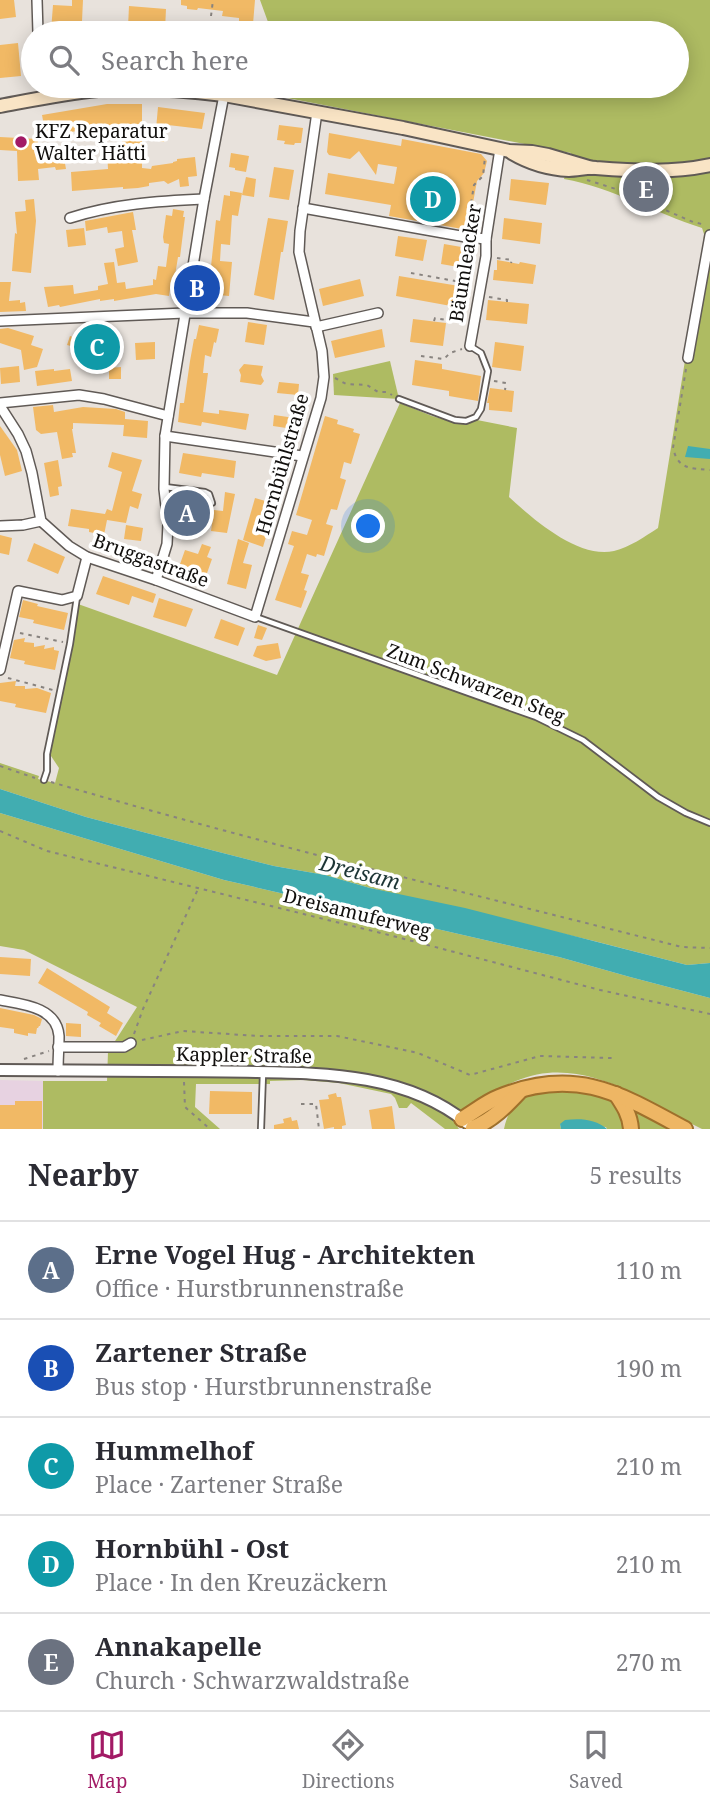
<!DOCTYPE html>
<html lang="en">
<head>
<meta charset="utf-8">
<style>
	body { margin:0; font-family:"Noto Serif",serif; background:#f7f7f7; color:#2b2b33 }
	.you { position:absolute; left:369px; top:527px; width:24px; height:24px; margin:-18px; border:5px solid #fff; border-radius:50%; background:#1a73e8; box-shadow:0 0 0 10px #1a73e833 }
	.badge { display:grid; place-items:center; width:46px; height:46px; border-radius:50%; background:#a21a65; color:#fff; font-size:23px; font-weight:700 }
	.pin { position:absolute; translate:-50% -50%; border:4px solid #fff; box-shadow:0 2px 7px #0006 }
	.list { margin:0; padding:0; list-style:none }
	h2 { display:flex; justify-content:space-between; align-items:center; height:91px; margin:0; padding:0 28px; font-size:30px }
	h2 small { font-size:23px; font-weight:400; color:#7c7c81 }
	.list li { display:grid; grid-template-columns:46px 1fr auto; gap:21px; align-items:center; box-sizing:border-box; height:98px; padding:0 28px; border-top:2px solid #e1e1e2 }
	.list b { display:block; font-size:26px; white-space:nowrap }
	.list p { margin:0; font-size:23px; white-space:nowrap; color:#7c7c81 }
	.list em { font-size:23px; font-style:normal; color:#7c7c81 }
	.icon { flex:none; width:38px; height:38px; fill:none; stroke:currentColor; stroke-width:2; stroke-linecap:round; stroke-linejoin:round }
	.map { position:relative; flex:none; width:710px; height:1129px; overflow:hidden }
	.search { position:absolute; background:#fff; box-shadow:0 4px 18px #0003; left:21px; right:21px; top:21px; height:77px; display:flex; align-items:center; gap:18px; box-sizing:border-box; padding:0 24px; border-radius:38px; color:#7c7c81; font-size:26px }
	.sheet { height:581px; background:#fff }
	nav { display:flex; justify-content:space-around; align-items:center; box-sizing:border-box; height:98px; border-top:2px solid #e1e1e2; background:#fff; font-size:19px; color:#7c7c81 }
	nav a { display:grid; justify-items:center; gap:4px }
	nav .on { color:#a21a65 }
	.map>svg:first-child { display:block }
</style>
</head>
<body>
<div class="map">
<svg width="710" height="1129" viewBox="0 0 710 1129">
	<rect width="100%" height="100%" fill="#e8e2dc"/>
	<polygon fill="#e7d2e1" points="0,1080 43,1081 43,1129 0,1129"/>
	<g fill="#aebb62">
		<path d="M260,0H710V963L687,965L594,941L370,888L325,875L274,866L215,851L86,817L0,789V763L39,776L38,779L55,783L59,768L49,753L72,645L78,604L277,675L400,403L432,416L456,423H468L477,420L517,428L509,497C533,519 578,559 614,551C630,547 644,537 658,528L703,249L704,234L702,228C655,213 613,188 564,179L571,153L272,95L273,86H677V33H272Z"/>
		<polygon points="390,361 399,399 334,395 333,374"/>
		<path d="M0,813L224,880L559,957L630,977L710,998V1129H702C645,1101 582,1053 516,1081C494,1090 473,1106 452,1119L459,1129H445L411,1103L407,1108H399L395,1098L391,1094L339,1083L303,1080L270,1081V1084H196L195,1107L220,1129H43V1081H107L108,1052L137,1007L24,950L0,946Z"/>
		<path d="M562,1088C575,1091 607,1093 615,1103C620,1110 623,1122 627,1129H607L606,1127L560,1124L561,1129H504C511,1095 533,1093 562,1088Z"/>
		<polygon points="637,1108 675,1129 636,1129 633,1113"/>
	</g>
	<g fill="#41adb1">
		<polygon points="688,446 710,449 710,459 685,457"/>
		<polygon points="0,789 86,817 215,851 274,866 325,875 370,888 465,908 687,965 710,963 710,998 630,977 559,957 224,880 0,813"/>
		<path d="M565,1120C580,1118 596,1119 607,1129H561L560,1124Z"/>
	</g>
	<g fill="#f1b965">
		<polygon points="0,0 14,0 16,17 0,19"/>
		<polygon points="72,0 83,0 82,21 84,21 83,33 53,33 51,31 53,5 72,6"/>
		<polygon points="181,0 255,0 253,24 239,22 239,18 222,16 223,11 198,8 197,10 187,9 187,6 181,5"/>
		<polygon points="129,6 166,9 165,30 128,27"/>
		<polygon points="18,43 21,76 0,78 0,45"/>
		<polygon points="107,104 142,104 142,168 151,169 152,166 173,163 173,162 177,161 177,159 195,157 197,176 188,177 189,186 180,187 179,179 168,184 164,181 149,183 149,186 138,188 123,189 123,187 72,191 71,172 108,169 107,150 122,150 122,134 115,134 115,125 46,136 42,115"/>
		<polygon points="158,107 205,113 202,129 168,125 164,142 155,140"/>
		<polygon points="279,125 303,128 301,143 295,143 294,145 284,144 285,141 277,140"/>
		<polygon points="329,133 401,146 402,139 481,154 487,161 484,173 477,181 468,230 389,216 391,205 325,194 328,173 394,184 397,167 378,164 376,175 359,151 350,159 329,155 327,152"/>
		<polygon points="0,137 38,139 37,158 64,158 66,169 56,170 55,167 38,169 39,180 18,181 17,151 0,150"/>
		<polygon points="231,153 249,156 246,172 235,170 235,168 229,167"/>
		<polygon points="274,167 294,170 289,200 269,197"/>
		<polygon points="246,177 256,179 254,197 242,195"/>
		<polygon points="511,179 549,183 546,205 509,200"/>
		<polygon points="230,191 242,193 238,216 232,215 230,245 221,244 220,261 232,262 229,296 208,294 216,220 220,221 224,195 230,196"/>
		<polygon points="34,199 36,221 31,273 12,271 15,233 17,234 15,212 26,211 25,200"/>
		<polygon points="173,209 184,211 183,217 185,217 180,257 178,257 174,282 171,282 169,296 156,294 114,301 114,299 100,301 100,299 60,307 59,305 48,307 44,287 73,285 74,294 98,290 98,286 108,284 104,263 114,262 117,283 125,282 126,289 153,285 153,279 156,280 158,266 166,267 169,244 164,243 163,237 166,215 172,216"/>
		<polygon points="133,212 136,230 132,230 138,262 118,266 115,249 124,247 122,231 108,233 107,227 86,231 85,221"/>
		<polygon points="268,218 288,221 283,252 281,252 274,300 254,295"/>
		<polygon points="504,218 542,223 540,244 502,239"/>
		<polygon points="84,228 86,245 68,247 66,230"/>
		<polygon points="398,236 427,240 423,261 395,256"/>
		<polygon points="444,244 473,249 470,269 441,264"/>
		<polygon points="497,260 519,264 520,262 536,265 533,284 493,280 494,270 497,270"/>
		<polygon points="399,276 465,287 462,308 396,296"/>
		<polygon points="360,279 364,296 323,306 319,289"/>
		<polygon points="0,282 11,282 9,301 20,300 20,303 25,302 26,311 0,312"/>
		<polygon points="488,300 529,304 527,324 486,320"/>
		<polygon points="413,319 446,323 443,346 410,342"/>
		<polygon points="248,322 267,325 264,345 245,342"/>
		<polygon points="199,325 219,329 216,343 214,342 211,357 205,355 203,373 208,373 203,412 219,414 219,410 249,414 246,430 202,422 201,426 178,422 180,403 184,403 190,361 194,339 196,339"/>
		<polygon points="88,327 99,330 97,337 105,340 99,362 91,359 92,356 81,352 82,349 67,345 70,336 84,341"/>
		<polygon points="8,328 34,336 31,345 43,349 37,367 24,370 21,350 0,343 0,329"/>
		<polygon points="382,329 385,347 335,358 331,341"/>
		<polygon points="155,342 155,359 136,360 135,343"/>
		<polygon points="495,342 524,346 521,371 492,367"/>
		<polygon points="415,360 442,364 442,369 481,376 478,401 449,396 449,391 412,385"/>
		<polygon points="244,364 263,366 261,375 264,381 261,385 240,382 241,375 239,370"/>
		<polygon points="19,366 20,382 1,384 0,368"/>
		<polygon points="121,367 121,379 109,379 109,368"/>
		<polygon points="54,369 54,371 70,369 72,381 37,386 35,371"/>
		<polygon points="279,382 299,384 298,395 277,393"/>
		<polygon points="490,388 514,391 512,412 489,410 489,403 487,403"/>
		<polygon points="53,405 54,412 83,407 116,409 125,412 125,419 148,421 147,438 123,436 124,425 73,423 73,429 72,429 76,453 72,453 73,457 62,459 57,432 41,434 36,430 33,407"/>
		<polygon points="274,415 295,418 293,429 273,426"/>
		<polygon points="325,416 338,420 337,424 354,429 353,432 360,434 351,464 344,462 340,478 346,480 337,510 331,509 326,524 333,526 324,556 317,554 316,557 307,554 301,573 309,575 304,590 307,591 301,608 275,600 294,546 288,544 292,531 307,535 312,520 296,515"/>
		<polygon points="0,426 17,450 22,471 5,476 0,455"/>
		<polygon points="112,452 142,460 132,491 142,494 138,509 130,506 126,523 107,520 104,535 89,532 89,529 68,526 71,509 105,514 107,509 112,511 122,472 108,467"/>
		<polygon points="183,453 236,461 234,478 202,473 201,477 179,473"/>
		<polygon points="58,460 62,486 58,487 59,495 50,497 44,463"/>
		<polygon points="225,492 235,494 227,533 211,531 214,510 223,511"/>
		<polygon points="183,494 193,495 191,503 196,504 193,528 177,526"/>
		<polygon points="255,498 276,504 263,547 243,540"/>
		<polygon points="126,525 143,528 141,541 124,539"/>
		<polygon points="0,535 12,538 9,555 0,553"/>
		<polygon points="238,539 249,543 243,563 252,565 246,589 227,584"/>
		<polygon points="34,543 65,557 58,574 27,561"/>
		<polygon points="202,544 211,547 207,557 212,559 206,576 179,567 185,550 198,554"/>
		<polygon points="103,576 156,594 153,603 132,596 129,605 96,594"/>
		<polygon points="159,598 193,609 186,627 153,617"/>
		<polygon points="23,600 38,604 37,606 68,613 64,630 33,623 34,620 19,617"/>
		<polygon points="221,619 245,628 238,646 214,638"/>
		<polygon points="258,625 267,628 262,640 254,638"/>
		<polygon points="25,638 24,642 34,643 34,647 45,645 44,649 54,647 54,650 59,651 55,670 24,664 25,661 10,658 14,640"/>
		<polygon points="278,643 281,658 266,661 253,656 257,646"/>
		<polygon points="16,681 15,686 25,686 25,689 37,688 51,693 46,713 15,707 16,704 0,701 0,683"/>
		<polygon points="0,957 31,959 30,976 0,974"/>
		<polygon points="47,968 110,1007 107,1013 123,1023 116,1036 99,1026 101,1023 87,1015 88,1012 38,983"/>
		<polygon points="0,1008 34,1015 42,1019 40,1026 39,1026 38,1028 37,1028 36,1034 28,1033 28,1036 14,1033 14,1029 0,1027"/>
		<polygon points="66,1023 81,1024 81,1037 66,1036"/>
		<polygon points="210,1091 252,1092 252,1114 209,1114"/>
		<polygon points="336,1093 337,1097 341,1097 346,1125 342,1126 342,1129 334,1129 334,1127 324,1129 319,1100 329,1099 328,1095"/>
		<polygon points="15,1101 42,1101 42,1129 0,1129 0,1105 15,1105"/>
		<polygon points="392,1106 395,1129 372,1129 369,1110"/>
		<polygon points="291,1117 292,1121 297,1120 299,1129 274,1129 274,1125 284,1123 283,1119"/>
	</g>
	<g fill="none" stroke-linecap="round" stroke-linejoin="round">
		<defs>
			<g id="service">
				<polyline points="399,399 455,420 466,421 476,417 481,409 488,371 481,353 470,346"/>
				<polyline points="165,487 205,492 209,494 212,503"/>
				<polyline points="256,617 536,717 583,740 658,797 686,813 710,823"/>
				<polyline points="44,780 47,771 47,754 70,644 77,597"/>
				<polyline points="261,1129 263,1073"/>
			</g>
			<g id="minor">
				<polyline points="37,0 38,33"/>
				<polyline points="44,86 45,97"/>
				<polyline points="303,208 466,237 486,239"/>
				<path d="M70,218C113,204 159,201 204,199"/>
				<polyline points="0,321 185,313 247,313 314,322"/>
				<polyline points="316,327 378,313"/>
				<polyline points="470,346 486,256 486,239 500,149"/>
				<polyline points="688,358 710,235"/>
				<polyline points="0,403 79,395 104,399 168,416"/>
				<polyline points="0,406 18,434 26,451 32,473 41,521 69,546 87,557 156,580 255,617 321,398 324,377 322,351 299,252 300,231 317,112"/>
				<polyline points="165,436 302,456"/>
				<polyline points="0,526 23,525 41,521"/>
				<polyline points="156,580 167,544 168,524 164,489 165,436 204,199 224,95"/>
				<polyline points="0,670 18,591 62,600 77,596 87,557"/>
				<path d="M0,1000C22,1004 57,1007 59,1036C59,1047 58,1059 58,1071"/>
				<polyline points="58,1047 124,1047 131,1043"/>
			</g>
			<path id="tertiary" d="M0,1070C52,1070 104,1071 155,1071C189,1071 223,1071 257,1072C329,1073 408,1075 467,1123"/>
			<g id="secondary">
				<path d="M0,106C32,100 65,93 98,90C140,87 182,90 224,95L403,128L509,151L532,152L548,155L592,168"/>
				<path d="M512,153C529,163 549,169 569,170C578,170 587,167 596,168C635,171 672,173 710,165"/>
			</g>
			<g id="trunk">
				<path d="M616,1094C624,1106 630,1115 631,1129"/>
				<path d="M462,1119C474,1112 486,1102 499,1097C575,1066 619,1093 685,1129"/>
				<path d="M473,1128C493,1120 506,1106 521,1090"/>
			</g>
		</defs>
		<use href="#service" stroke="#605a56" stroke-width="8"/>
		<use href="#minor" stroke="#605a56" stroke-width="12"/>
		<use href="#tertiary" stroke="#605a56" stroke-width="14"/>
		<use href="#secondary" stroke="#605a56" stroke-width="16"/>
		<use href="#trunk" stroke="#9e702c" stroke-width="18"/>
		<g stroke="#88837f" stroke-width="2" stroke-dasharray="3.5 5" stroke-linecap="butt">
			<polyline points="211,16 213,0"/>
			<polyline points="587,180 619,190 693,222 706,225"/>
			<polyline points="467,228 474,185 483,176 485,157"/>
			<polyline points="497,258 512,260 511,263"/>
			<polyline points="411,273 472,284"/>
			<polyline points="489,297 507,300 507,302"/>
			<polyline points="434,321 435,318 464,323"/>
			<polyline points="421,356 444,359 450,353 462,349"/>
			<path d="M686,369L673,448C678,470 691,468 710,470"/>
			<polyline points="335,378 346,384 367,385 378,392 387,392 392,395"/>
			<polyline points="494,381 506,383 505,390"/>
			<polyline points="20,633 63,642"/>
			<polyline points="8,678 53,690"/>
			<polyline points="0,766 35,778"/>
			<path d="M51,782C259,843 471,894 682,947L710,948"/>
			<polyline points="0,831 47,851 393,936 600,990 710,1014"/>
			<polyline points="134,1034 143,1009 198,889"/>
			<polyline points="142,1040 183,1031 258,1036 337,1036 418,1053 470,1075 540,1056 612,1058"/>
			<polyline points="24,1059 49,1051"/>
			<polyline points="184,1082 185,1107 210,1129"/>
			<polyline points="301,1104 316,1104 319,1129"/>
		</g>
		<use href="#service" stroke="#fff" stroke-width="4.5"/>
		<use href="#minor" stroke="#fff" stroke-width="9"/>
		<use href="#tertiary" stroke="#fff" stroke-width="10"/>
		<use href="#secondary" stroke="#f9e4c5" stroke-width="12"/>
		<use href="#trunk" stroke="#eeb664" stroke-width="14"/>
	</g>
	<circle fill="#a21a65" stroke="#fff" stroke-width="2.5" cx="21" cy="142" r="7"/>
	<g text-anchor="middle" stroke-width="7" stroke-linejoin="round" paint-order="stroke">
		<g font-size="19" fill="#110f0d" stroke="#fff" text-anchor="start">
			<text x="35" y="138">KFZ Reparatur<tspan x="35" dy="22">Walter Hätti</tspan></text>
		</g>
		<g font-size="19" fill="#110f0d" stroke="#fff">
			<text transform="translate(465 263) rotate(-81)" y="7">Bäumleacker</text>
			<text transform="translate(282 464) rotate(-74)" y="7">Hornbühlstraße</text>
			<text transform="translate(151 560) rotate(20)" y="7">Bruggastraße</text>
			<text transform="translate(476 683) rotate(21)" y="7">Zum Schwarzen Steg</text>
			<text transform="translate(357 913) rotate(14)" y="7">Dreisamuferweg</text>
			<text transform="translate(244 1055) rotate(1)" y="7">Kappler Straße</text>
		</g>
		<g font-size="21" font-style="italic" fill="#1d3535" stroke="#fff">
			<text transform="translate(360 873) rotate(14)" y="7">Dreisam</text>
		</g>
	</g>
</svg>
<div class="you"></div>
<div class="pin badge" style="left:187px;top:513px;background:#5c6f8a">A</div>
<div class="pin badge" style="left:197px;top:288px;background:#1a4fb4">B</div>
<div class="pin badge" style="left:97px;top:347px;background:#0f9aa8">C</div>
<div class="pin badge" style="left:433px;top:199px;background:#0f9aa8">D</div>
<div class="pin badge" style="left:646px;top:189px;background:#6b7280">E</div>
<div class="search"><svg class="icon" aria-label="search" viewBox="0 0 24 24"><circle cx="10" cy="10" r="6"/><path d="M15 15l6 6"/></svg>Search here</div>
</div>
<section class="sheet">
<h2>Nearby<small>5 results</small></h2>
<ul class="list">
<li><span class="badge" style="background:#5c6f8a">A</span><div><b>Erne Vogel Hug - Architekten</b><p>Office · Hurstbrunnenstraße</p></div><em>110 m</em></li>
<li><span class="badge" style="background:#1a4fb4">B</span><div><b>Zartener Straße</b><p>Bus stop · Hurstbrunnenstraße</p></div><em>190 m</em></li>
<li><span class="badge" style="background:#0f9aa8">C</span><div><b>Hummelhof</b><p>Place · Zartener Straße</p></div><em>210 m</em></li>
<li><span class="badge" style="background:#0f9aa8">D</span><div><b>Hornbühl - Ost</b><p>Place · In den Kreuzäckern</p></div><em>210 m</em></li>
<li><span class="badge" style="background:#6b7280">E</span><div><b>Annakapelle</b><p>Church · Schwarzwaldstraße</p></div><em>270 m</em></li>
</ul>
</section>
<nav>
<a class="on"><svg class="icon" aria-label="map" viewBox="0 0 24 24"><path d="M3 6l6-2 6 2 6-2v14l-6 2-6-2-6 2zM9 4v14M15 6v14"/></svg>Map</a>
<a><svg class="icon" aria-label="directions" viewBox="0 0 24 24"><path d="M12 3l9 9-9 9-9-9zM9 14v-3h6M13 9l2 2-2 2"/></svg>Directions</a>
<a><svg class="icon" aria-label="saved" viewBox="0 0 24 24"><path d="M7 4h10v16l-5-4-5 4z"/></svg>Saved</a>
</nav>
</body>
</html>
